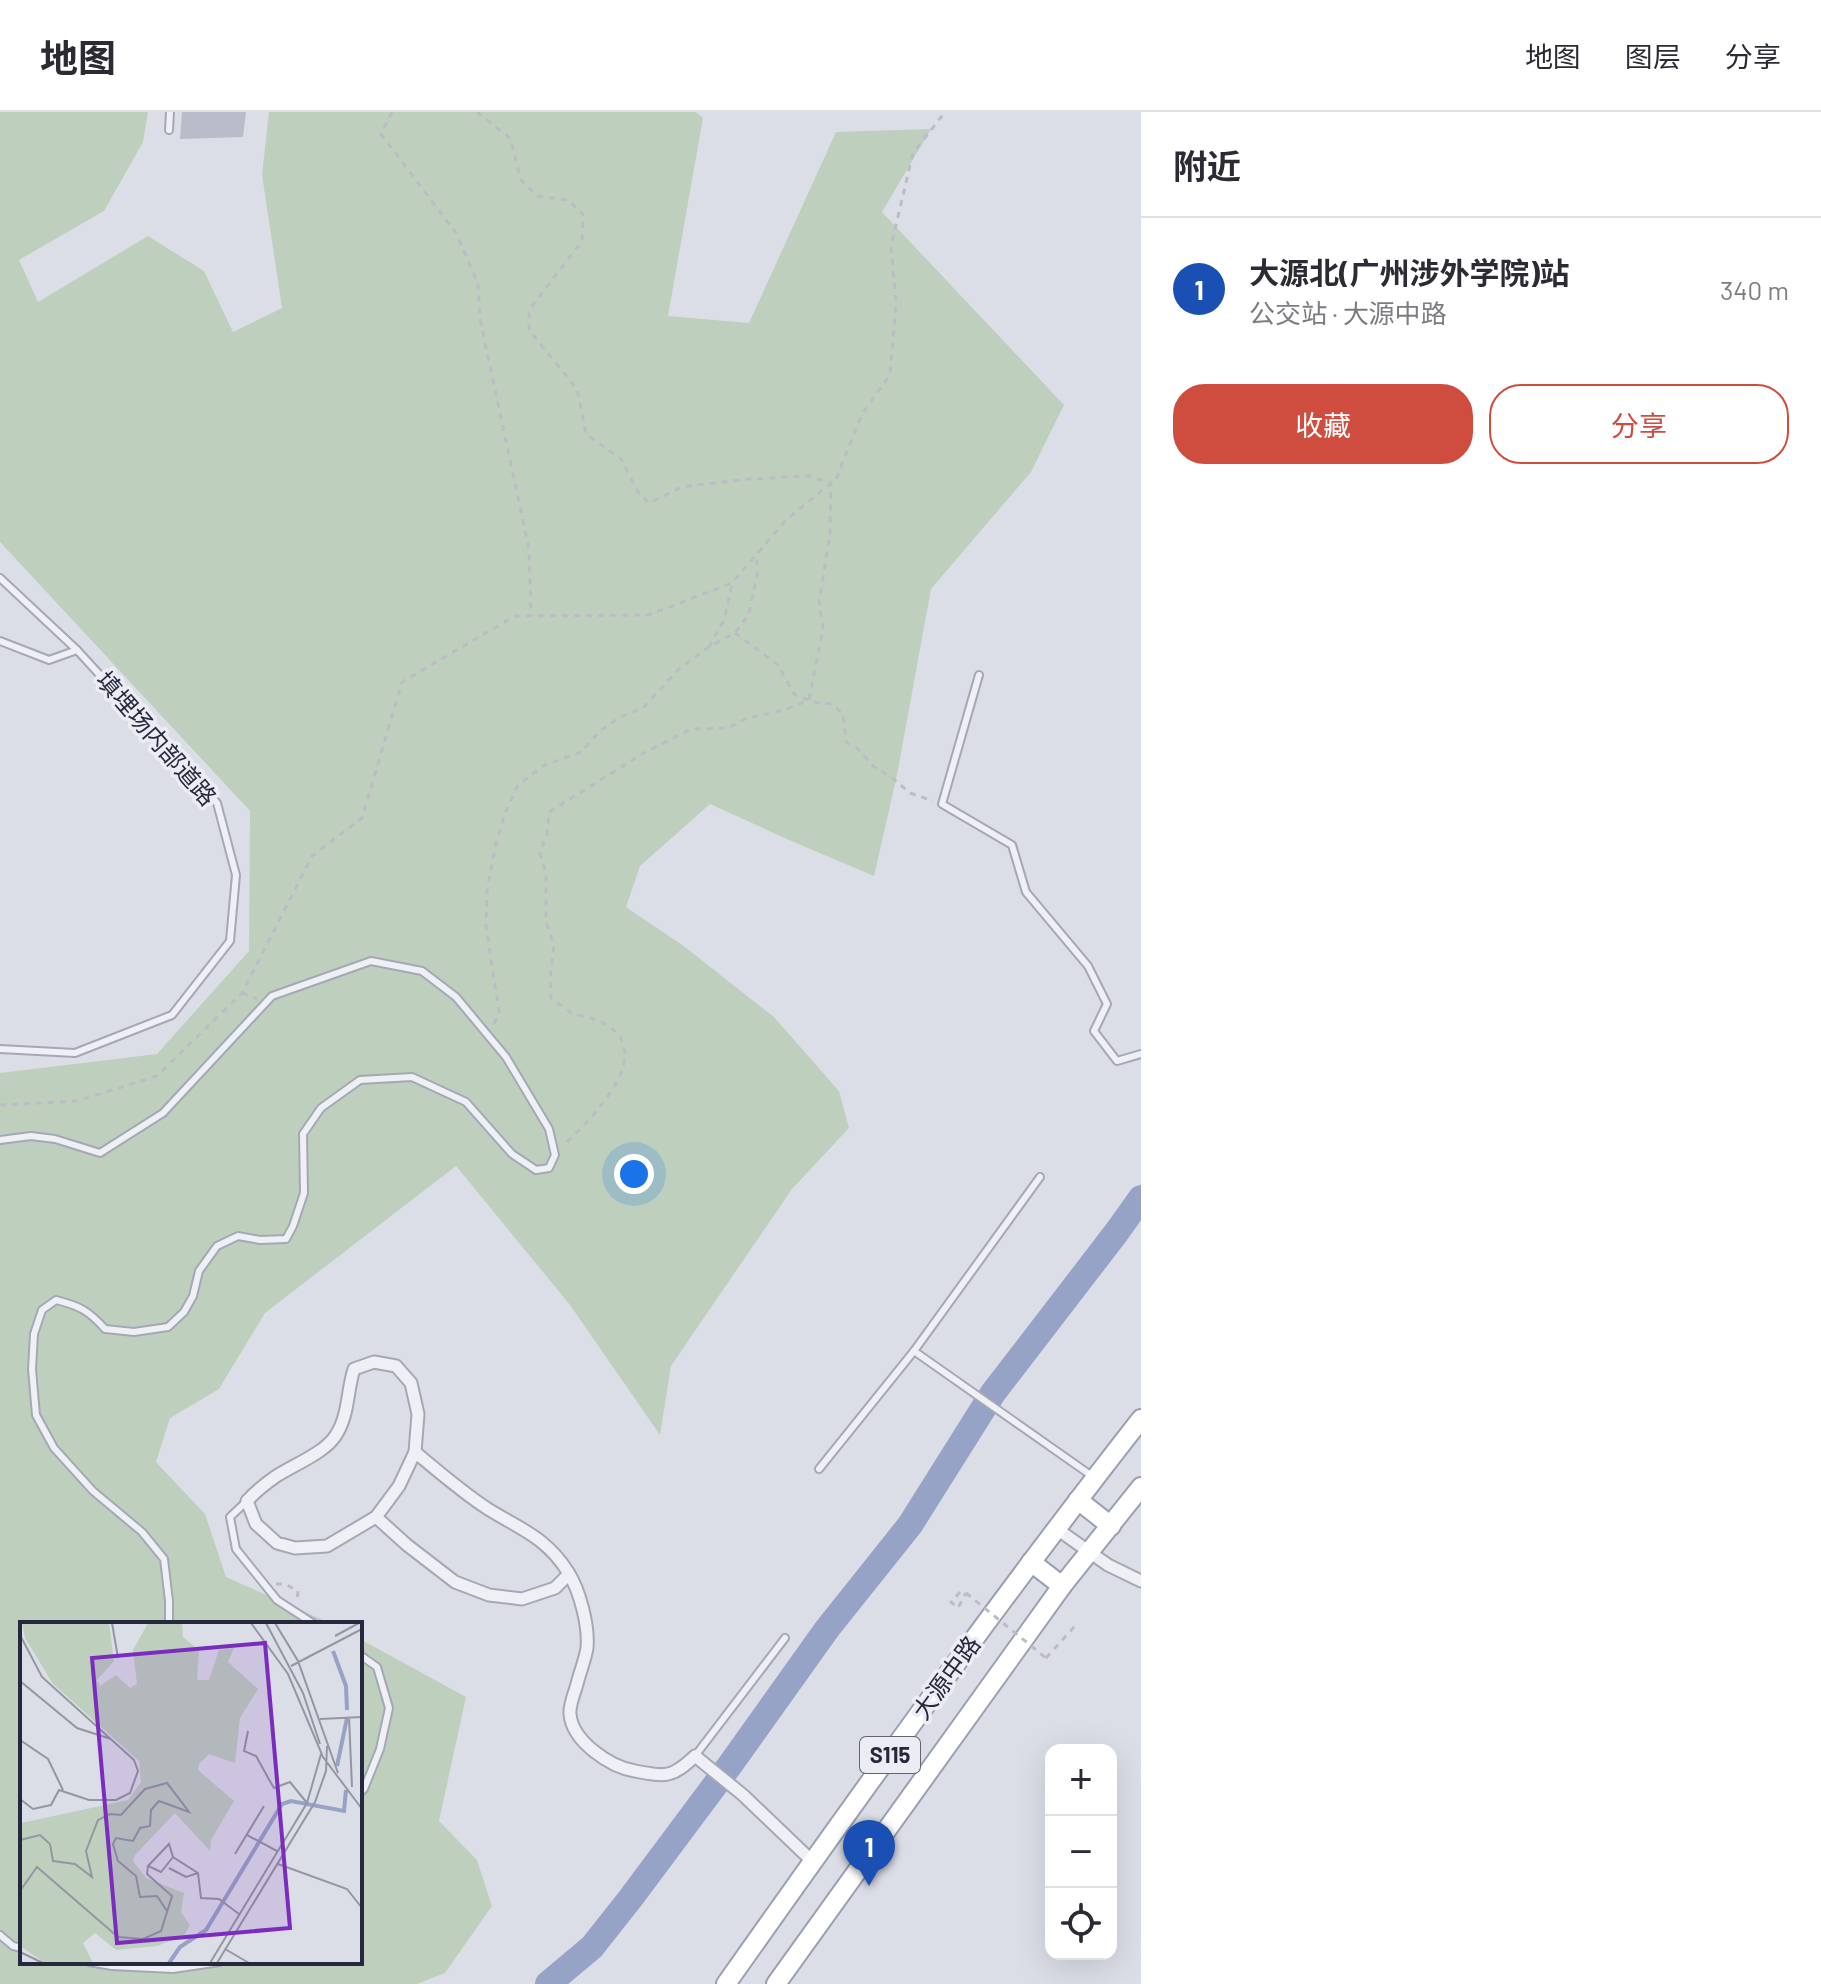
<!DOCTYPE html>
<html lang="zh">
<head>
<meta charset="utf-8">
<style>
	body { margin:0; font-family:Barlow,"Noto Sans SC",sans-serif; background:#f7f7f7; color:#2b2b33 }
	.controls { position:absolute; right:24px; bottom:24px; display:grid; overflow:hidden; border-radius:16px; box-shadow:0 8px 32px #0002 }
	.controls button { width:72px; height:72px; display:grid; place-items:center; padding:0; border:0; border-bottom:2px solid #e1e1e2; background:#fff; color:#2b2b33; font:40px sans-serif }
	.you { position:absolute; left:634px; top:1062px; width:28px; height:28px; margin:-20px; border:6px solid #fff; border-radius:50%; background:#1a73e8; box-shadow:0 0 0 12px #1a73e833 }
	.badge { display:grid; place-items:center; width:52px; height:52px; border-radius:50%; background:#ce4d3f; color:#fff; font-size:26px; font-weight:700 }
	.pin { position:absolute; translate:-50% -66px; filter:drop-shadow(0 2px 4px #0008) }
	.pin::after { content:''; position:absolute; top:42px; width:28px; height:24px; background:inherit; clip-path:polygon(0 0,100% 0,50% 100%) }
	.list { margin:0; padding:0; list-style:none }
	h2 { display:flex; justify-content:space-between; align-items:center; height:104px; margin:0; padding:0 32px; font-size:34px }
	h2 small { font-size:26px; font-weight:400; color:#7c7c81 }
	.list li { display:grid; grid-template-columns:52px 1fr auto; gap:24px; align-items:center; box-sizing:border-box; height:144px; padding:0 32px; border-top:2px solid #e1e1e2 }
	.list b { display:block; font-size:30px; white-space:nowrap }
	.list p { margin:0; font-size:26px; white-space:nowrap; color:#7c7c81 }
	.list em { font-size:26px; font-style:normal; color:#7c7c81 }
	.actions { display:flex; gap:16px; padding:24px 32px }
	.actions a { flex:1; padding:18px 0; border:2px solid #ce4d3f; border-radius:32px; text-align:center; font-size:28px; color:#ce4d3f }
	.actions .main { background:#ce4d3f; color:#fff }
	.icon { flex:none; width:44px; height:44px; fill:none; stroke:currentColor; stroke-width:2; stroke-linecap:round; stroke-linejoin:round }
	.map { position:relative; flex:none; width:1141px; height:1872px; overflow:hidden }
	header { display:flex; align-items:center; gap:48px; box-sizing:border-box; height:112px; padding:0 40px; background:#fff; border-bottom:2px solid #e1e1e2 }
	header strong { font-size:38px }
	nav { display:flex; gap:44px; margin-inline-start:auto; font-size:28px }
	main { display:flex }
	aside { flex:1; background:#fff }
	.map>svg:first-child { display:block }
</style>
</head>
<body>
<header>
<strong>地图</strong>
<nav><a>地图</a><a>图层</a><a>分享</a></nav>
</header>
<main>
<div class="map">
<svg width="1141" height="1872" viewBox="0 0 1141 1872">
	<rect width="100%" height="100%" fill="#dcdee7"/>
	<polygon fill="#bed0bd" points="0,0 148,0 143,30 104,99 19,148 38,190 148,124 204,159 233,220 282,196 262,63 269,0 696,0 703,6 668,204 749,211 836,20 931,17 882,100 1064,293 1031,360 931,477 897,663 874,764 789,728 710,692 640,754 626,795 685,835 774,905 839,979 849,1016 792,1077 671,1254 660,1323 570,1193 456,1054 265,1201 219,1277 170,1306 156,1350 205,1402 226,1465 332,1512 22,1512 22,1850 360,1850 360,1527 466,1585 439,1709 477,1748 492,1794 445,1861 417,1872 0,1872 0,961 157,942 249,839 250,699 0,430"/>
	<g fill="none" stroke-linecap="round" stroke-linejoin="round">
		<polyline stroke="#97a2c7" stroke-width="26" points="548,1872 592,1835 630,1787 730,1653 827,1517 910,1413 993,1281 1116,1121 1141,1086"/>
	</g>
	<polygon fill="#babcc9" points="182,0 246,0 243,25 180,27"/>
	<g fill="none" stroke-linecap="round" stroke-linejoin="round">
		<defs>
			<g id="lane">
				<polyline points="169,18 170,0"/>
				<polyline points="0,466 77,538 217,691 236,763 230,829 172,903 75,941 0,937"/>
				<polyline points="0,529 49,548 77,538"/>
				<polyline points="979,563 942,692 1012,733 1026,780 1088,854 1107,892 1094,919 1117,949 1141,942"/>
				<path d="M0,1028L31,1024L55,1027L100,1041L163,1001L272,884L371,849L422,859L456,885L506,945L549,1017L555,1043L549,1056L536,1058L512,1042L466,990L412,965L360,968L321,996L303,1022L304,1081L293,1114L286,1127L260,1128L238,1124L217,1134L199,1159L193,1184L184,1200L168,1215L134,1220L105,1217C89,1199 80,1194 56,1188L42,1198L34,1222L32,1257L36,1303L54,1336L93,1379L142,1420L164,1447L169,1489V1512"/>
				<polyline points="914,1239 1092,1364"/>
				<polyline points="819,1357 914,1239 1040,1065"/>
				<polyline points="247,1389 230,1405 236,1437 277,1488 314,1512"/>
				<polyline points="360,1543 377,1555 389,1596 380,1637 364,1677 360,1681"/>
				<polyline points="695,1644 785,1526"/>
				<polyline points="0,1823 13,1834 22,1836"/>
				<polyline points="89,1850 112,1854 173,1857 220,1850"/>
			</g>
			<g id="street">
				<path d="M374,1250L396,1254L411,1271L418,1302L415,1340L399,1374L376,1405L327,1434L295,1436L277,1431L256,1412L247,1389C255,1380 265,1372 275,1365C293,1353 325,1341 336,1323C349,1303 347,1278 354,1257Z"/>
				<path d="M415,1340C439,1360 462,1380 488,1397C520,1417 546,1425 568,1460C580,1479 589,1514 587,1536C585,1548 580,1560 577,1572C575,1580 569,1593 570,1602C572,1629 610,1655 635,1659C666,1665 672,1666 695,1644L743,1683L812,1749"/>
				<polyline points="376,1405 407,1433 455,1470 489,1483 522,1487 555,1476 569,1462"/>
				<polyline points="1057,1417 1108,1453 1141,1469"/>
			</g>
			<g id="primary">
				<polyline points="1078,1388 1111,1414"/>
				<polyline points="1031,1450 1062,1474"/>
				<path d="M726,1872C861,1681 997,1491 1141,1307"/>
				<polyline points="776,1872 1062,1474 1141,1375"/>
			</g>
		</defs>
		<use href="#lane" stroke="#a5a8b4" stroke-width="10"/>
		<use href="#street" stroke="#a5a8b4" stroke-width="15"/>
		<use href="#primary" stroke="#9c9fb2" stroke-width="22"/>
		<g stroke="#bbbcc5" stroke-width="3" stroke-dasharray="6 6" stroke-linecap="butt">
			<polyline points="392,0 381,22 456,121 478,171 480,207 529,437 531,504"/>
			<path d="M477,0L510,26L521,68L537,84L568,88L583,102L582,129L529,198V218L577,277L586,322L621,347L638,380L649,391L682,375L748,367L809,364L831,371L830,422L819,490L823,517L809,588L784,598L747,606L728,616L691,617L644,641L549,700L547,722L540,741L546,762V810L554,833L550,867L551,886C558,891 565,897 572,901C583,905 597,906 607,913C657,945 589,1008 563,1034"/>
			<polyline points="735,521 778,553 794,582 813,590 832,592 843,602 846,630 858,637 874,655 890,664 910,681 933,689"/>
			<polyline points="709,535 724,508 732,472"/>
			<polyline points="242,881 257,887"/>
			<polyline points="494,912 499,900 486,813 487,778 496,731 505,701 518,673 543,654 581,640 600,619 620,605 643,596 680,556 709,535 735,521 749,502 757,463 757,441"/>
			<polyline points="0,993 77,989 157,964 242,881 312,744 362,706 402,570 515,504 648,503 732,471 786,408 836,367 862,302 890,263 896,191 891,134 913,41 945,0"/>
			<polyline points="276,1472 285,1472 298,1479 297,1488"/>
			<polyline points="960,1480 951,1490 958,1496 966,1481"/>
			<polyline points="1046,1546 1075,1514"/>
		</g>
		<use href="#lane" stroke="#eff0f5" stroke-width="6"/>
		<use href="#street" stroke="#eff0f5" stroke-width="11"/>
		<use href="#primary" stroke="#fff" stroke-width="18"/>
		<polyline stroke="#bbbcc5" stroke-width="3" stroke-dasharray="6 6" stroke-linecap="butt" points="966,1481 1046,1546"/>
	</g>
	<g text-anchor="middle" stroke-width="7" stroke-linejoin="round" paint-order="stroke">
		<rect fill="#ecedf4" stroke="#616474" stroke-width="2" x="860" y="1625" width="60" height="36" rx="6"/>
		<g font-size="22" font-weight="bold" fill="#26293d">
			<text x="890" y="1651">S115</text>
		</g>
		<g font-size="24" fill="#26293d" stroke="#ecedf4">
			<text transform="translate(156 627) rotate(49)" y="8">填埋场内部道路</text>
			<text transform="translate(947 1566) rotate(-54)" y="8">大源中路</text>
		</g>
	</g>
	<g transform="translate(20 1510)">
		<rect width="342" height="342" fill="#dcdee7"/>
		<path d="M2,1H89L94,39L77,58L80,64L96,53L110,66L117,62L113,28L128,1H162L163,15L179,28L177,58H189L199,28L214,26L208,40L238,67L220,96L215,141L189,132L179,142L178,148L214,179L191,218L190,229L155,191L115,233L113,239L126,256L164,271L161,290L170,303L164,314L137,324L96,328L75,311L63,321L73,341H25L0,324L1,201L108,178L121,160L119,139L33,62L5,16Z" fill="#bed0bd"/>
		<path fill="none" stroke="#97a2c7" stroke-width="4" d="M313,29L326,64L327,88M317,144L327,96M149,341L160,325L186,308L262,182L271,179L324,189L326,168"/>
		<path fill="none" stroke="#9396a3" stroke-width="2" d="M92,1L98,36M231,1L268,52L303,135L342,187M246,1L283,71M255,1L278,39L318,151M0,13L22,55L114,138L118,149L110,171L96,178H69L39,168L31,183L13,187L0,177M315,14L339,1M271,44L342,7M0,59L57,106L91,117M283,71L300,122M329,95L332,165M300,97L342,95M228,109L224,129L236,134L251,161L254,166L270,160L287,181M0,118L28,137L43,168M227,213L257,229M0,218L20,213L30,222L33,239L55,242L72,255L66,229L78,198L90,192L101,193L125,167L147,161L169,190L139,179L131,188L130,204L120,206L113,219L96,216L93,222L98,239L116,254L120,275L137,274L147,289M215,232L244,184M153,235L141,250L128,244L149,222L153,235L178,251L181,276L199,277L219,292M258,242L327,267L342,286M149,246L166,255L178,251M0,269L17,245L98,315L123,317L141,309L152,274L127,252L128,244M205,327L229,341M0,330L23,341M190,341L287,181L301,132M197,341L295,180L306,149L307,124"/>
		<path fill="#7b2cbf" fill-opacity="0.15" stroke="#7b2cbf" stroke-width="4" d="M245,21L270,306L97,321L72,36Z"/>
		<rect width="342" height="342" fill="none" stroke="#26293d" stroke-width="4"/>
	</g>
</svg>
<div class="controls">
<button>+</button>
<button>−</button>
<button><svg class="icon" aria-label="locate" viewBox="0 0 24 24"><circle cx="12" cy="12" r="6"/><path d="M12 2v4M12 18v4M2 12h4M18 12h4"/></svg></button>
</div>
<div class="you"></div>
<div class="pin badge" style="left:869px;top:1774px;background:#1a4fb4">1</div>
</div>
<aside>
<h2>附近<small></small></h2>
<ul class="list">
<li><span class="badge" style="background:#1a4fb4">1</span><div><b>大源北(广州涉外学院)站</b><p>公交站 · 大源中路</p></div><em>340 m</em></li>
</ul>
<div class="actions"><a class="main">收藏</a><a>分享</a></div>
</aside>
</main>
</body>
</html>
